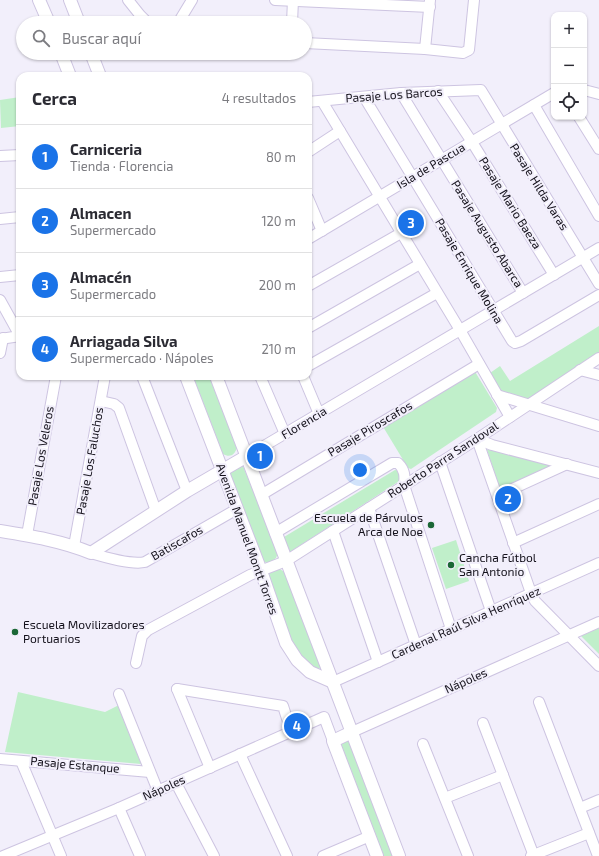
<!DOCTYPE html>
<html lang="es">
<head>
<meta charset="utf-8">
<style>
	body { margin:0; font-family:"Exo 2",sans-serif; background:#f7f7f7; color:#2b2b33 }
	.controls { position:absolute; right:12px; top:12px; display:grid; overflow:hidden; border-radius:8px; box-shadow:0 1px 3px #0004 }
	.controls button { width:36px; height:36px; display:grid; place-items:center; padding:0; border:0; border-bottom:1px solid #e1e1e2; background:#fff; color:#2b2b33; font:20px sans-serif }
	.you { position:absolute; left:360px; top:470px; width:14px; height:14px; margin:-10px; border:3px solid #fff; border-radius:50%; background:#1a73e8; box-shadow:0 0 0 6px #1a73e833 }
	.badge { display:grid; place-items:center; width:26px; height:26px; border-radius:50%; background:#1a73e8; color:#fff; font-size:13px; font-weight:700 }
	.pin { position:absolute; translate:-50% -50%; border:2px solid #fff; box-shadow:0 1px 4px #0006 }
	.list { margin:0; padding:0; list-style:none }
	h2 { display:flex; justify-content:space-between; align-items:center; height:52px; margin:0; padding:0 16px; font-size:17px }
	h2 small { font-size:13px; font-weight:400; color:#7c7c81 }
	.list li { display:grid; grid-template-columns:26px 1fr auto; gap:12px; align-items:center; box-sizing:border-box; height:64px; padding:0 16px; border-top:1px solid #e1e1e2 }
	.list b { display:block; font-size:15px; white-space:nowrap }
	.list p { margin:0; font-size:13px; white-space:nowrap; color:#7c7c81 }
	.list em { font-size:13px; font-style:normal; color:#7c7c81 }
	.icon { flex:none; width:22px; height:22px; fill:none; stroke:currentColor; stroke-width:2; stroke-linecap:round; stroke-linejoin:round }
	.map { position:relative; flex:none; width:599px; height:856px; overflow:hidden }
	.search { position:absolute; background:#fff; box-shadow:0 1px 3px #0004; left:16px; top:16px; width:296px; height:44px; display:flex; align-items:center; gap:10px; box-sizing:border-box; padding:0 14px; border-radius:22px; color:#7c7c81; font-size:15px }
	.panel { position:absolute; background:#fff; box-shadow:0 1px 3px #0004; left:16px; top:72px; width:296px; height:308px; border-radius:12px }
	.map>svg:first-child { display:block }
</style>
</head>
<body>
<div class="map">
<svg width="599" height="856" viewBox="0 0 599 856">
	<rect width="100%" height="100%" fill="#f2effb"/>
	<g fill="#c0efca">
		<polygon points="20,97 20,126 1,128 0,100"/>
		<polygon points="599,326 599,353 526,401 503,395 490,373 500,366 510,381"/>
		<polygon points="474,370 497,408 496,412 411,469 408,468 382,425"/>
		<path d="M193,376H209L237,447C235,455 230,458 223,454Z"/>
		<polygon points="490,447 555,465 503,490 500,489 487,450"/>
		<path d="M239,464L243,466L278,553L276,558C271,562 267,564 261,561L227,474Z"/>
		<polygon points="395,470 400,471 401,480 290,552 284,537"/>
		<polygon points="456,540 469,581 446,589 432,548"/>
		<path d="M280,569L284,572L321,668L318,669C314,667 309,664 305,661C284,642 276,602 267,576L268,572Z"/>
		<polygon points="599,628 599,654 581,636"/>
		<polygon points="18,692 105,712 119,705 141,764 5,752"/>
		<polygon points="348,738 396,856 382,856 339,743"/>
	</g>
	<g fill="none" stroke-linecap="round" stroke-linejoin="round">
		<defs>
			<g id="minor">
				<polyline points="128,0 140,15 148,23"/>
				<polyline points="275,0 430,7"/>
				<polyline points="178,23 192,0"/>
				<polyline points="292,23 293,0"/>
				<polyline points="305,43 425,49 463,53 469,50 474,0"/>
				<polyline points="425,49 430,0"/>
				<polyline points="584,90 599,94"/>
				<polyline points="438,91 472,142 554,275"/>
				<polyline points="401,93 523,293"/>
				<polyline points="364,97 512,341 515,343 521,341 599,295"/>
				<polyline points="322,101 460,330 510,417"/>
				<polyline points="308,102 401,93 481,90 599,284"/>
				<polyline points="534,105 599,216"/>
				<polyline points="579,117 599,149"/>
				<polyline points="308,152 340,131"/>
				<polyline points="0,156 20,155"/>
				<polyline points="308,198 322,231"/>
				<polyline points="0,219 20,217"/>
				<polyline points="308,239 554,93"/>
				<polyline points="0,277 20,275"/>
				<polyline points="308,286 401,233"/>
				<polyline points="0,300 20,336 0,339"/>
				<polyline points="308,328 420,264"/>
				<polyline points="0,353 3,338"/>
				<polyline points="308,366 437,293"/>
				<polyline points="580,370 599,375"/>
				<polyline points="142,376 187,491"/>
				<polyline points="260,376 285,434"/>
				<polyline points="303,376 319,414"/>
				<polyline points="497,395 599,426"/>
				<polyline points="101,401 114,404 119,408 156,511"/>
				<polyline points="477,439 531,593 535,601 599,666"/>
				<polyline points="477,439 492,445 599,473"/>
				<polyline points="247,456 599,248"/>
				<polyline points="440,462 491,611"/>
				<polyline points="261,495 479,364"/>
				<polyline points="497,496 567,464"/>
				<polyline points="369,508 416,645"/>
				<polyline points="333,531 378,662"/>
				<path d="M275,533L392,463H398C405,470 405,476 404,485L451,629"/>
				<polyline points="27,535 56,376"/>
				<polyline points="513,543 599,504"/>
				<polyline points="74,546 105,376"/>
				<path d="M91,553C104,557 132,565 145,562L237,509"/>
				<polyline points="136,663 142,636 148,630 250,575 286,561 477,439 599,358"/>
				<polyline points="333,682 599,563"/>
				<polyline points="177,689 283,706 291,731"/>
				<polyline points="177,689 210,768"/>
				<polyline points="119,694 158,791"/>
				<polyline points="539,702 598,856"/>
				<polyline points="483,723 534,856"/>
				<polyline points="352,732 599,622"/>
				<polyline points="423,744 468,856"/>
				<polyline points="240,754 287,856"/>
				<polyline points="0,759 150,772"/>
				<polyline points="21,761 61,856"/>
				<polyline points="176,783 214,856"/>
				<polyline points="445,798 503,775"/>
				<polyline points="119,808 140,856"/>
				<polyline points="580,808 599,800"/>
				<polyline points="3,856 119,808 324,717 333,741"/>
				<polyline points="323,856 370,836"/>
				<polyline points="531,856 589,833"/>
			</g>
			<g id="tertiary">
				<polyline points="39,0 49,23"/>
				<polyline points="70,0 79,23"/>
				<polyline points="61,53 70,76"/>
				<polyline points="91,53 100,76"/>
				<polyline points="186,376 261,571 286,643 297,660 310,672 333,682"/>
				<polyline points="216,376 399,856"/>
				<path d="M0,531C31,536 62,541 91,553L187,491L247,456"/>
				<polyline points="352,732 333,741 377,856"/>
			</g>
		</defs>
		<use href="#minor" stroke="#cdc4e1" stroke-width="12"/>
		<use href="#tertiary" stroke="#cdc4e1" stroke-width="14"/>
		<use href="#minor" stroke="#fff" stroke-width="10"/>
		<use href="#tertiary" stroke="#fff" stroke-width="12"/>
	</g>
	<g fill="#1b6736" stroke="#f2effb" stroke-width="1.5">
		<circle cx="431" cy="525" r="4"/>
		<circle cx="451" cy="565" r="4"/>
		<circle cx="15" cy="632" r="4"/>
	</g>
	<g text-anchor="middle" stroke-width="4" stroke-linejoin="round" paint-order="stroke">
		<g font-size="12" fill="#14111b" stroke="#f2effb">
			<text transform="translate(394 95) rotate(-4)" y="4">Pasaje Los Barcos</text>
			<text transform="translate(431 166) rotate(-31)" y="4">Isla de Pascua</text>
			<text transform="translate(539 187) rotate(58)" y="4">Pasaje Hilda Varas</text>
			<text transform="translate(510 203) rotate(58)" y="4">Pasaje Mario Baeza</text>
			<text transform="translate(487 234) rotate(58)" y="4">Pasaje Augusto Abarca</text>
			<text transform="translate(469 271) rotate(59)" y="4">Pasaje Enrique Molina</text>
			<text transform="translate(304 423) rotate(-31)" y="4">Florencia</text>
			<text transform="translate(370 429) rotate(-31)" y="4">Pasaje Piroscafos</text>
			<text transform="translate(41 456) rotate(-80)" y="4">Pasaje Los Veleros</text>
			<text transform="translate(443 460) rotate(-33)" y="4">Roberto Parra Sandoval</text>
			<text transform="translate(90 461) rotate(-80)" y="4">Pasaje Los Faluchos</text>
			<text transform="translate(247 539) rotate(70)" y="4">Avenida Manuel Montt Torres</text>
			<text transform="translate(177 543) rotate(-30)" y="4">Batiscafos</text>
			<text transform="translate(466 623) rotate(-24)" y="4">Cardenal Raúl Silva Henríquez</text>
			<text transform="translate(466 681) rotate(-24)" y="4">Nápoles</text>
			<text transform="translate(75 765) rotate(5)" y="4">Pasaje Estanque</text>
			<text transform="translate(164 788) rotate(-24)" y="4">Nápoles</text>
		</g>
		<g font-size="12" fill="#14111b" stroke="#f2effb" text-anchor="start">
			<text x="423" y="522" text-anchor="end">Escuela de Párvulos<tspan x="423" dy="14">Arca de Noe</tspan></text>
			<text x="459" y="562">Cancha Fútbol<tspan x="459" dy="14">San Antonio</tspan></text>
			<text x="23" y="629">Escuela Movilizadores<tspan x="23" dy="14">Portuarios</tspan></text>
		</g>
	</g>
</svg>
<div class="controls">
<button>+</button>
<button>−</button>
<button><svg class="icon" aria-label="locate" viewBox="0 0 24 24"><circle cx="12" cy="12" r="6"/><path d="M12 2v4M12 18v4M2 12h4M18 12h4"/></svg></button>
</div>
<div class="you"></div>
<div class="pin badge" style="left:260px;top:456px">1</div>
<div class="pin badge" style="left:508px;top:499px">2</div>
<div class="pin badge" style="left:411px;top:223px">3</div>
<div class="pin badge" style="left:297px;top:726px">4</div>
<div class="search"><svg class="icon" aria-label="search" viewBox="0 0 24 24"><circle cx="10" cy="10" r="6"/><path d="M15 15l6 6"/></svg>Buscar aquí</div>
<section class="panel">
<h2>Cerca<small>4 resultados</small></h2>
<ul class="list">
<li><span class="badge">1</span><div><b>Carniceria</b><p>Tienda · Florencia</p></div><em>80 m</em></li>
<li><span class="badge">2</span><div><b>Almacen</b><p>Supermercado</p></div><em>120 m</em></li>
<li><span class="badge">3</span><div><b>Almacén</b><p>Supermercado</p></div><em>200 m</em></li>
<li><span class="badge">4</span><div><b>Arriagada Silva</b><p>Supermercado · Nápoles</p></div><em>210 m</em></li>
</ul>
</section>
</div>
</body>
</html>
